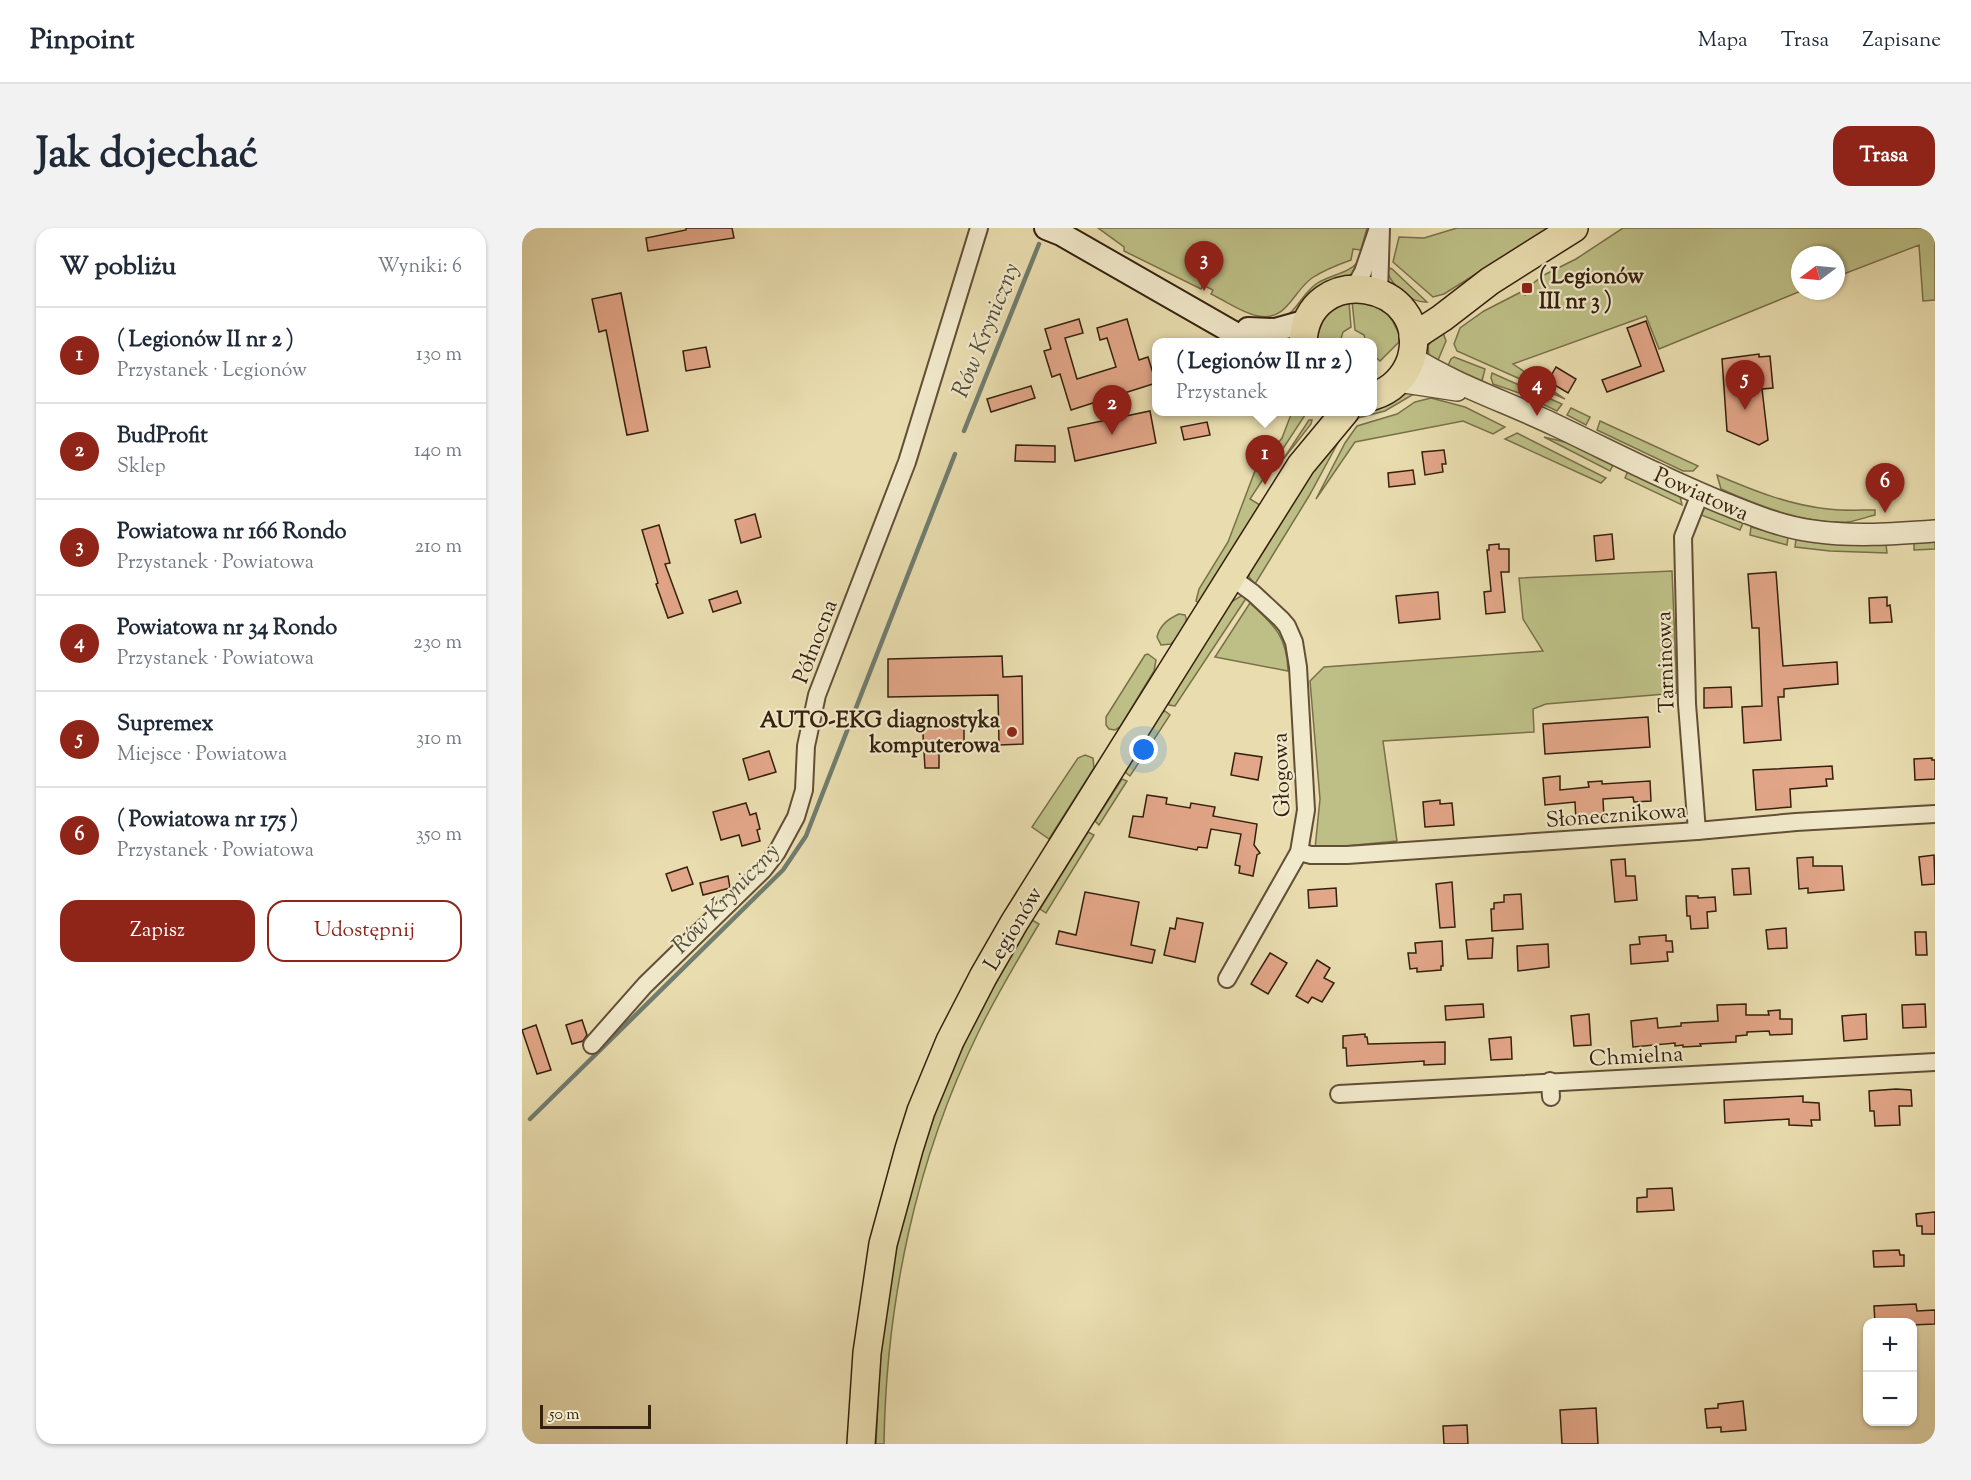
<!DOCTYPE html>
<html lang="pl">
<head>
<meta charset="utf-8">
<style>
	body { margin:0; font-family:"Sorts Mill Goudy",serif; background:#f2f2f3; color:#1f2937 }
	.controls { position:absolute; right:18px; bottom:18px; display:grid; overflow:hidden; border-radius:12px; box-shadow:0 2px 4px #0004 }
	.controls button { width:54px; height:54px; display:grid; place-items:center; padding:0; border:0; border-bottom:2px solid #e0e1e3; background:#fff; color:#1f2937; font:30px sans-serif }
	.compass { position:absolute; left:1269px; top:18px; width:54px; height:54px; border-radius:50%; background:#fff; box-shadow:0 2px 4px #0004; rotate:254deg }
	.scale { position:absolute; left:18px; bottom:15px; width:111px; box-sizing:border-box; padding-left:6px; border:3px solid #35200d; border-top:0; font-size:16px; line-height:21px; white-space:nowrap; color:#35200d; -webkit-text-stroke:4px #f1e9cb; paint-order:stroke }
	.you { position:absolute; left:622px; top:522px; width:21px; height:21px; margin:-15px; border:4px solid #fff; border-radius:50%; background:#1a73e8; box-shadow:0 0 0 9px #1a73e833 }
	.badge { display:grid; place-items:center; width:39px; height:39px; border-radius:50%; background:#8f2418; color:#fff; font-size:20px; font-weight:700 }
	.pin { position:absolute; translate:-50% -50px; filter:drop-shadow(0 2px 3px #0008) }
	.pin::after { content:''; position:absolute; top:32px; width:21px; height:18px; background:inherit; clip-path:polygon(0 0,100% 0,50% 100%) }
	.popup { position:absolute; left:630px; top:110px; width:225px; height:78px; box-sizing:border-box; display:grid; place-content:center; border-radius:12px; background:#fff; filter:drop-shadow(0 2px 4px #0005); font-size:20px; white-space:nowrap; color:#747a83 }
	.popup b { font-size:22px; color:#1f2937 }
	.popup::after { content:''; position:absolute; left:50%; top:100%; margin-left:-12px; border:12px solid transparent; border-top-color:#fff }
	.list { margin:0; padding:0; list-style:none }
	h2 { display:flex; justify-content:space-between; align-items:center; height:78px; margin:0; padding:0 24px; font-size:26px }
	h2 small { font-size:20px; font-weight:400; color:#747a83 }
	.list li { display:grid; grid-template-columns:39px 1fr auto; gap:18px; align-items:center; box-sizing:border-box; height:96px; padding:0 24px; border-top:2px solid #e0e1e3 }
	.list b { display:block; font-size:22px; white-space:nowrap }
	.list p { margin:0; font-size:20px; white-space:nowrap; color:#747a83 }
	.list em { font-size:20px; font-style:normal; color:#747a83 }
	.actions { display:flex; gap:12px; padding:18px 24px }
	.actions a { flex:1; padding:14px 0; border:2px solid #8f2418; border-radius:18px; text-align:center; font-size:21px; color:#8f2418 }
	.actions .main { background:#8f2418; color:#fff }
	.map { position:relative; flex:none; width:1413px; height:1216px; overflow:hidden; border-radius:18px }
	header { display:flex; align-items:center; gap:36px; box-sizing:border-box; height:84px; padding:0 30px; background:#fff; border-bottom:2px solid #e0e1e3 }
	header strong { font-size:28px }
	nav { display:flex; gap:33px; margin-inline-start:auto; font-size:21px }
	.intro { display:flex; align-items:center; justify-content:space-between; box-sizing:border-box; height:144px; padding:0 36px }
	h1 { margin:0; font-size:42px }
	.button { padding:15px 27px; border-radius:18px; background:#8f2418; color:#fff; font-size:21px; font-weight:700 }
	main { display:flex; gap:36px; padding:0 36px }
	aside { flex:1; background:#fff; border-radius:18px; box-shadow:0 2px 4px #0004 }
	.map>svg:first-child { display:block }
</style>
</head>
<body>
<header>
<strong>Pinpoint</strong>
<nav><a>Mapa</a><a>Trasa</a><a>Zapisane</a></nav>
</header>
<div class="intro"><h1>Jak dojechać</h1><a class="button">Trasa</a></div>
<main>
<aside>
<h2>W pobliżu<small>Wyniki: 6</small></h2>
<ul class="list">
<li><span class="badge">1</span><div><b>( Legionów II nr 2 )</b><p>Przystanek · Legionów</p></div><em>130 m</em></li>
<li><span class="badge">2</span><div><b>BudProfit</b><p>Sklep</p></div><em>140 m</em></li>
<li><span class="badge">3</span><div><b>Powiatowa nr 166 Rondo</b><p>Przystanek · Powiatowa</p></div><em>210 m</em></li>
<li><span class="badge">4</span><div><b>Powiatowa nr 34 Rondo</b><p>Przystanek · Powiatowa</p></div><em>230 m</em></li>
<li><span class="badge">5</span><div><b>Supremex</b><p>Miejsce · Powiatowa</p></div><em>310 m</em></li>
<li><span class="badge">6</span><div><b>( Powiatowa nr 175 )</b><p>Przystanek · Powiatowa</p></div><em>350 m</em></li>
</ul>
<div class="actions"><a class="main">Zapisz</a><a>Udostępnij</a></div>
</aside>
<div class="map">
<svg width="1413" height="1216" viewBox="0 0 1413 1216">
	<rect width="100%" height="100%" fill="#e9ddaf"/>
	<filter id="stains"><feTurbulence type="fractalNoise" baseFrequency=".00333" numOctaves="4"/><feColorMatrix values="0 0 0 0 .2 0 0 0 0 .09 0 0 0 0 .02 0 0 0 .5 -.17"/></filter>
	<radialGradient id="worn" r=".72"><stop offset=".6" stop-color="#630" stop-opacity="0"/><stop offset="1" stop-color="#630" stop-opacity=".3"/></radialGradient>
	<g fill="#bdbf86" stroke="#79704a" stroke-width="1.5">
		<path d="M576,0H845L839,22L831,21L829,32C815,37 802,42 790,50C771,63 765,94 736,88C720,85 704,73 689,66L691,62L681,57L679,61L602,23V19Z"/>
		<polygon points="935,0 1027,0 922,66 911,69 871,34 877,9 902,10"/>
		<polygon points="1101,0 1413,0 1413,72 1401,73 1397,17 1314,49 1314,27 1278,27 1279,63 1137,121 1124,88 991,136 1043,171 935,123 932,116 938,100 962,83 999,64 1003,67 1011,61 1009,57 1022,47 1054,31"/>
		<path d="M836,34L832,46L822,49L776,86L761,91C776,81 780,66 794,56C807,47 826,46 836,34Z"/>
		<path d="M864,39L870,41L905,74C888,75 867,56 864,39Z"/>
		<path d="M830,73C860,72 870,86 879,112L858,133L851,127V115L844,114L842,107L833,102Z"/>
		<path d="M827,74L829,99L821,104L818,114L794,115C799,91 804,83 827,74Z"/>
		<polygon points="919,99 924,113 914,137 907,127 906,118"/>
		<polygon points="932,129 963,141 960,153 924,142 929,131"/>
		<polygon points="970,145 1040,176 1035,183 1000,166 971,156 969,150"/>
		<polygon points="888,162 900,165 890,167 863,183 832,191 832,186 851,184 851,181 867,176"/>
		<polygon points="909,170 943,179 983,199 971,206 941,193 833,214 794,271 823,215 835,198 875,186 893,174"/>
		<polygon points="1049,180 1068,189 1064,197 1045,187"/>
		<polygon points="770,184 785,184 728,271 738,277 677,375 674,373 677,361 706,314 733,243 760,210"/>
		<polygon points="787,192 790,192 789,196 760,233"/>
		<polygon points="1078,193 1176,238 1171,243 1161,243 1075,202"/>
		<polygon points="995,205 1084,250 1079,255 983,211"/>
		<polygon points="1022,209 1051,216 1092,235 1088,243"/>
		<polygon points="818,211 787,268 733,356 727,349 727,344 804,221"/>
		<polygon points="1106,243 1158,268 1160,277 1103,250"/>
		<path d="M1195,247C1230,262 1267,277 1306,281C1322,283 1338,282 1353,282V287C1344,289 1335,293 1325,294C1283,296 1237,278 1199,261Z"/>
		<polygon points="1179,280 1184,280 1221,295 1218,302 1174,285"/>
		<polygon points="1229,299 1266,309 1265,317 1228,307"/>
		<polygon points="1274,311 1364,316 1365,325 1308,323 1273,319"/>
		<polygon points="1413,313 1413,321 1392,322 1392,316 1394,314"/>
		<polygon points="1150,343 1155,465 1024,476 1011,481 1012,504 861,513 875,613 793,621 798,571 788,453 802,439 1021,423 1001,391 997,350"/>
		<polygon points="719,368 725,369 653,478 647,477 647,472 709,374"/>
		<path d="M728,375C752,397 765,408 766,443L693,429Z"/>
		<path d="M657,386L663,387C668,396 656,409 649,416L639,417L635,409C638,397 646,391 657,386Z"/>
		<polygon points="626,426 634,432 632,443 598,499 593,502 587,501 584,497 584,489 623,427"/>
		<polygon points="643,483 648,487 608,548 603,544 639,485"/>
		<polygon points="563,527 571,530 572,540 527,611 510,599 556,530"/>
		<polygon points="600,551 605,553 577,597 573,593"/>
		<polygon points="566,604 572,607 524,685 518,681"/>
		<path d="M510,692L517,696C496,731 475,766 457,803C394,931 364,1074 362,1216H354C356,1180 356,1143 361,1107C371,1015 396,921 433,836C455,786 483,739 510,692Z"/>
	</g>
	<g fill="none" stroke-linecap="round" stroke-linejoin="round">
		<g stroke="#707d6f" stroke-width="4.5">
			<polyline points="442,203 517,16"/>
			<polyline points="8,891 261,642 284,608 433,226"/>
		</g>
	</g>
	<g fill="#e2a688" stroke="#35200d" stroke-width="1.5">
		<polygon points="164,0 210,0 212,10 126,23 124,10 164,2"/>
		<polygon points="99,65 126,203 105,207 84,102 77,104 70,71"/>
		<polygon points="557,91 561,105 543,110 555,151 594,139 585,110 578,112 575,100 605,91 617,132 626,129 634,155 549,182 538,146 530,149 522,123 529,121 523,101"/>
		<polygon points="1124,93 1142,143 1085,164 1080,152 1119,138 1105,100"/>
		<polygon points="184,119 188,139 164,143 161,123"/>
		<polygon points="1237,126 1237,129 1248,128 1251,160 1240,161 1246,212 1237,217 1205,203 1200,131"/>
		<polygon points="1034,139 1054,151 1046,165 1026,153"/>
		<polygon points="509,158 513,170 469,184 465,171"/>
		<polygon points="628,183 634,215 553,233 546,200"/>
		<polygon points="685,194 688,207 662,212 659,199"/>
		<polygon points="494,217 533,218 533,234 493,233"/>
		<polygon points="922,222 924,236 920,236 921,244 903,247 900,224"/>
		<polygon points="891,242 893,256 867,259 866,245"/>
		<polygon points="233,286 239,309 219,315 213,292"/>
		<polygon points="137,297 148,335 143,336 161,385 146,390 134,356 136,355 120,302"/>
		<polygon points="1090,306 1092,331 1074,333 1072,308"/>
		<polygon points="977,316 977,321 987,321 987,344 979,344 983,384 964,386 962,364 969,363 965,322 967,322 967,317"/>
		<polygon points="1254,344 1261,438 1315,434 1316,456 1262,461 1262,469 1256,469 1259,512 1222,515 1220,479 1240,478 1237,400 1230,400 1226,346"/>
		<polygon points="215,363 219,375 191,384 187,372"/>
		<polygon points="916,364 918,391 877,395 874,368"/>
		<polygon points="1365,369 1365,378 1368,377 1370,394 1348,395 1347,370"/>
		<polygon points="480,428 481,449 500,448 501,516 477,517 476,467 366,469 366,431"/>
		<polygon points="1209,459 1210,479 1182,480 1182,460"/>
		<polygon points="1126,489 1128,519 1023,526 1021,496"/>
		<polygon points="442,490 442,516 417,517 417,540 403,540 400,491"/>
		<polygon points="247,523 254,544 227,552 221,531"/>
		<polygon points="713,525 740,529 736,552 709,547"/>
		<polygon points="1410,530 1410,532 1413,532 1413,551 1393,552 1392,531"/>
		<polygon points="1310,538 1311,551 1304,551 1305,558 1268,561 1269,579 1234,582 1231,542"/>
		<polygon points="1038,548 1038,562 1067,559 1066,554 1080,553 1080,556 1128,553 1129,573 1112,574 1111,569 1081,571 1082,590 1054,593 1053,574 1023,577 1021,550"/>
		<polygon points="625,567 645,570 644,576 668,580 669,575 693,579 691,588 735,596 732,617 738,625 735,627 731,648 717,645 718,638 713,637 719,606 689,601 685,620 676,619 675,622 607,609 611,588 621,589"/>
		<polygon points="918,572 918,576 930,575 932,597 903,599 901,574"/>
		<polygon points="224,575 228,587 234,585 238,601 235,602 238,613 220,618 217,607 199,612 191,584"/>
		<polygon points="1412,627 1413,656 1400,657 1397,629"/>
		<polygon points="1291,629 1291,638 1320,638 1322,662 1286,665 1286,660 1277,661 1275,630"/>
		<polygon points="1103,631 1104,648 1113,648 1115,672 1093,674 1089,632"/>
		<polygon points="165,639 171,656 150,663 144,646"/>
		<polygon points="1227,640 1229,666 1212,667 1210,641"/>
		<polygon points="206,648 208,660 181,667 178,655"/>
		<polygon points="930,654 933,699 918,700 914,656"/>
		<polygon points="814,660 815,678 787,680 786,662"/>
		<polygon points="563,664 617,674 609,717 633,722 630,735 534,716 537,703 554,707"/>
		<polygon points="999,666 1001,701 970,703 969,681 972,681 972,675 982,674 982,667"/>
		<polygon points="1164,668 1176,668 1176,670 1193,669 1194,683 1185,684 1186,700 1169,701 1168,688 1165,688"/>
		<polygon points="655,690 681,695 673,734 642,727 648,700 653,701"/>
		<polygon points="1264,700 1265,720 1246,721 1244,702"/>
		<polygon points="1393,704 1404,704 1405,727 1394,727"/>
		<polygon points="1144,707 1144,713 1150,713 1151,724 1145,724 1146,733 1109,736 1108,717 1118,716 1117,709"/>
		<polygon points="971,710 970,730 946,731 944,712"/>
		<polygon points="920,713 921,738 919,738 919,742 895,744 895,740 888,741 886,725 894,725 893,715"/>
		<polygon points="1026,716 1027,739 996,743 995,718"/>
		<polygon points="748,725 765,735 746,766 729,756"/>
		<polygon points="795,732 808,740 802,750 812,755 800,774 790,769 786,775 774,768"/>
		<polygon points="961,776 962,789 924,792 923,778"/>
		<polygon points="1224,776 1224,787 1247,787 1246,783 1258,782 1258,791 1270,791 1270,806 1248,807 1247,803 1225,804 1225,807 1214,808 1214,814 1178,816 1179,818 1161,819 1161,817 1153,818 1153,815 1111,819 1109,793 1135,790 1136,800 1159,798 1159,795 1196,793 1195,777"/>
		<polygon points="1403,776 1404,799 1381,800 1380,777"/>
		<polygon points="1067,786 1069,817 1052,818 1049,788"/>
		<polygon points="1344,786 1345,811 1322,813 1320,788"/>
		<polygon points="60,792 65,807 61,813 50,816 44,797"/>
		<polygon points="14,797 29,842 15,846 0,802"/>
		<polygon points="843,806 843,809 845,809 846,816 923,814 923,836 902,837 902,833 825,838 824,820 821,820 821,808"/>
		<polygon points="989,809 990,831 969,832 967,811"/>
		<polygon points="1374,861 1389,862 1390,878 1377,878 1378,897 1353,898 1352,883 1348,883 1347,863"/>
		<polygon points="1281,868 1281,874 1297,875 1298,892 1289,892 1290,898 1267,897 1267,891 1203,895 1202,872"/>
		<polygon points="1150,960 1152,982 1115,984 1115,970 1125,969 1125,961"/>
		<polygon points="1413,984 1413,1006 1400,1006 1400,998 1395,998 1394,986"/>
		<polygon points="1377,1022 1378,1027 1382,1027 1382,1038 1352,1039 1351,1023"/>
		<polygon points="1394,1076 1395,1083 1413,1082 1413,1096 1390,1097 1390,1095 1353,1095 1352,1078"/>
		<polygon points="1221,1173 1224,1202 1199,1204 1199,1199 1185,1200 1183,1181 1196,1180 1196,1176"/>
		<polygon points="1074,1180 1076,1216 1040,1216 1038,1182"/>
		<polygon points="945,1197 946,1216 922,1216 921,1198"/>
	</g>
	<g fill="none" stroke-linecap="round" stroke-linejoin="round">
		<defs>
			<g id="minor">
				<polyline points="832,60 841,44 856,0"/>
				<polyline points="857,64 859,0"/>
				<polyline points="1175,603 1165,476 1161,309 1178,266"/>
				<polyline points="777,624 789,627 825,627 1175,603 1274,594 1413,586"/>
				<polyline points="705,751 777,624 784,582 776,439 772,414 765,398 759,391 731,365 709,349"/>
				<polyline points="70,817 123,757 241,642 255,624 274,589 282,562 284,518 295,467 385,234 457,0"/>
				<polyline points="1028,853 1029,869"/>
				<polyline points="817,866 1413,834"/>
			</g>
			<g id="tertiary">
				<path d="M889,129C935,158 985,174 1033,197C1090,224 1145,253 1203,276C1231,287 1259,299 1290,303C1330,309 1373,306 1413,303"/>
				<polyline points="876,153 935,162"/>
			</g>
			<g id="secondary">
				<polyline points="524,0 539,6 717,108 726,112 746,115"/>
				<polyline points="726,101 753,102 785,93"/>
			</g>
			<g id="trunk">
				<polyline points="891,109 920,90 968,53 1052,0"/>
				<path d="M781,115C784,31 911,52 889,131C883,149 869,163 851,168"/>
				<polyline points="339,1216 345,1125 361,1016 387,921 399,883 428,813 461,749 492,695 683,390 779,237 823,184"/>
			</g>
		</defs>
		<use href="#minor" stroke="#624f36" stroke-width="20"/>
		<use href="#tertiary" stroke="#624f36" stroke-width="24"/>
		<use href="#secondary" stroke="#35200d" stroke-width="26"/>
		<use href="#trunk" stroke="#35200d" stroke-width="30"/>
		<use href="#minor" stroke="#f1e9cb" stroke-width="16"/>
		<use href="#tertiary" stroke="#f1e9cb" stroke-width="21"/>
		<use href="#secondary" stroke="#f1e9cb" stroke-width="22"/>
		<use href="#trunk" stroke="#e9ddaf" stroke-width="27"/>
	</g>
	<g fill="#8f2418" stroke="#f1e9cb" stroke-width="2">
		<rect x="999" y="54" width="12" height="12" rx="3"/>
		<circle cx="490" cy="504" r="6"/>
	</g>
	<g text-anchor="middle" stroke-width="4.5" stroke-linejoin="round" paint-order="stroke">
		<g font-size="22" font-weight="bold" fill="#35200d" stroke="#f1e9cb" text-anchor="start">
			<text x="1017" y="55">( Legionów<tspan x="1017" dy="25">III nr 3 )</tspan></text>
			<text x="478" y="499" text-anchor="end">AUTO-EKG diagnostyka<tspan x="478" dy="25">komputerowa</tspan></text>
		</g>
		<g font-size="22" fill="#35200d" stroke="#f1e9cb">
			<text transform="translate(1180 265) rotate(24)" y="8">Powiatowa</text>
			<text transform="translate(292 413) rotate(-69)" y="8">Północna</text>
			<text transform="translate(1142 434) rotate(-92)" y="8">Tarninowa</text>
			<text transform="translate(758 547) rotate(-92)" y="8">Głogowa</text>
			<text transform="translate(1094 586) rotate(-4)" y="8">Słonecznikowa</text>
			<text transform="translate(490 700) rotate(-59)" y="8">Legionów</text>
			<text transform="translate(1114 827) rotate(-3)" y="8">Chmielna</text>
		</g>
		<g font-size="24" font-style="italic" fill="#534e3e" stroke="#f1e9cb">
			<text transform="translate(463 102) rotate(-68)" y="8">Rów Kryniczny</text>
			<text transform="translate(203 670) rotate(-46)" y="8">Rów Kryniczny</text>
		</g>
	</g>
	<rect width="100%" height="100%" filter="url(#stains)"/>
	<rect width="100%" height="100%" fill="url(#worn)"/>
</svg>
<div class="controls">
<button>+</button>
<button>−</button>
</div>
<svg class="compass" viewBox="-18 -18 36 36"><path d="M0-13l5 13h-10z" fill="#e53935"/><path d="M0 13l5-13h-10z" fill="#747a83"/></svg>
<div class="scale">50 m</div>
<div class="you"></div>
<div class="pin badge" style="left:743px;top:257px">1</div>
<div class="popup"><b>( Legionów II nr 2 )</b>Przystanek</div>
<div class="pin badge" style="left:590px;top:207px">2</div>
<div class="pin badge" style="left:682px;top:63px">3</div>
<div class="pin badge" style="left:1015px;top:188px">4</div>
<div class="pin badge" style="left:1223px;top:182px">5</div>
<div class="pin badge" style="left:1363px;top:285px">6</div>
</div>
</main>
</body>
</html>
